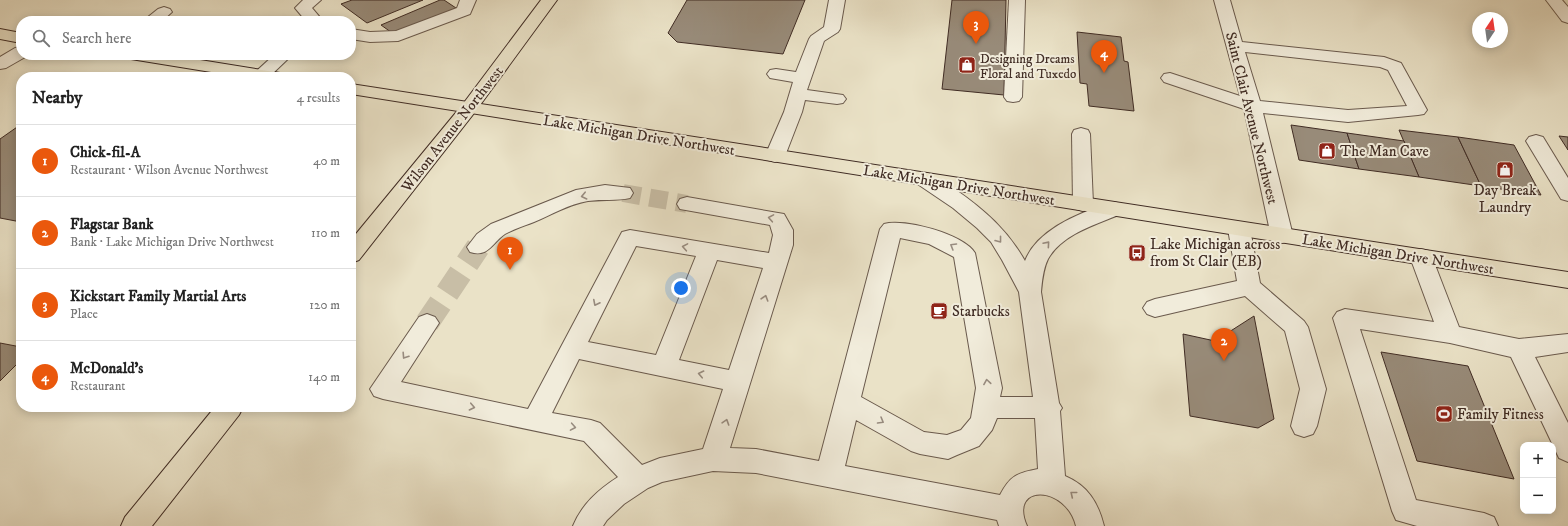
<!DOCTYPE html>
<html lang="en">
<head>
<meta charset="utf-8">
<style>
	body { margin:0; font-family:"IM FELL DW Pica",serif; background:#f6f6f6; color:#222 }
	.controls { position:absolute; right:12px; bottom:12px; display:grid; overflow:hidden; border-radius:8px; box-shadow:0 2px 10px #0003 }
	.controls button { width:36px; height:36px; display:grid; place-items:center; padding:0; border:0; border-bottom:1px solid #e0e0e0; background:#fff; color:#222; font:20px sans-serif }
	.compass { position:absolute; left:1472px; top:12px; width:36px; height:36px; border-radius:50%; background:#fff; box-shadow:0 2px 10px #0003; rotate:13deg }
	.you { position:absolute; left:681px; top:288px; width:14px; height:14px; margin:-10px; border:3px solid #fff; border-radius:50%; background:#1a73e8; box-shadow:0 0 0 6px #1a73e833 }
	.badge { display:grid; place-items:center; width:26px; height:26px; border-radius:50%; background:#ea580c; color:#fff; font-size:13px; font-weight:700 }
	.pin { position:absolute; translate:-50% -33px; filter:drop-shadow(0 1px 2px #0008) }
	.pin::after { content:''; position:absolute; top:21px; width:14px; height:12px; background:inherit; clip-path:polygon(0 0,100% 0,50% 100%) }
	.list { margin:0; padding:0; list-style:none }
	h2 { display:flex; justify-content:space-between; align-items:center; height:52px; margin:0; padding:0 16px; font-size:17px }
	h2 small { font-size:13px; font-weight:400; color:#767676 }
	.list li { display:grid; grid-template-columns:26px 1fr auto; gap:12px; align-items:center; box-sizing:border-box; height:72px; padding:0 16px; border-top:1px solid #e0e0e0 }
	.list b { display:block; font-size:15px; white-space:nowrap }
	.list p { margin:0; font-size:13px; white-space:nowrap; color:#767676 }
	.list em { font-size:13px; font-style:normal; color:#767676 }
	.icon { flex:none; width:22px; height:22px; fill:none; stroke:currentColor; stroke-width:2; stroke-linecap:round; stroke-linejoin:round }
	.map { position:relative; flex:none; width:1568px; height:526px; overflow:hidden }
	.search { position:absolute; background:#fff; box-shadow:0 2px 10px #0003; left:16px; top:16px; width:340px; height:44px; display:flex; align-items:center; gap:10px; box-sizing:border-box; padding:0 14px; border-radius:16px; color:#767676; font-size:15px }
	.panel { position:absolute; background:#fff; box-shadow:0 2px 10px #0003; left:16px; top:72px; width:340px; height:340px; border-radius:16px }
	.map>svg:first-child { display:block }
</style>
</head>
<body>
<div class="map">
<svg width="1568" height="526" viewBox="0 0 1568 526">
	<rect width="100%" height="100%" fill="#eae2c7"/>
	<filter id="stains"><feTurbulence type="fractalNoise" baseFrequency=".005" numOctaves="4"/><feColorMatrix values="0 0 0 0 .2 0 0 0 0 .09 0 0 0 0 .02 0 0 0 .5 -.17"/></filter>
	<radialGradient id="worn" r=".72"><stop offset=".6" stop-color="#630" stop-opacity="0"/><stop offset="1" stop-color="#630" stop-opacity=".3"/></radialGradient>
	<g fill="#988b79" stroke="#402c24">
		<polygon points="352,0 423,0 367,23 341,4"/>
		<polygon points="440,0 444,0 456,8 395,35 381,25"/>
		<polygon points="687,0 805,0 783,54 677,42 668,33"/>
		<polygon points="952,0 1006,0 1004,95 942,89"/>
		<polygon points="1077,32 1121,37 1124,61 1128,62 1134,111 1089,106 1087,84 1080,83"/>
		<polygon points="20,125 21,126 21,222 0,218 0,139"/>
		<polygon points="1291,125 1347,133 1359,169 1299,160"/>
		<polygon points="1399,130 1458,137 1481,186 1419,177"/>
		<polygon points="1347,133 1404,141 1419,177 1359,169"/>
		<polygon points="1559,136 1568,137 1568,150"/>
		<polygon points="1458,137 1514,145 1541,195 1481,186"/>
		<polygon points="1254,316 1274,419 1258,428 1190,416 1183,334 1215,341"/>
		<polygon points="0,343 21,347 21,360 0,381"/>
		<polygon points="1381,352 1468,366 1514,479 1417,461"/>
	</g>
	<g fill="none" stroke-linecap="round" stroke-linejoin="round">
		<polyline stroke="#c8bea6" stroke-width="18" stroke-dasharray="18 9" stroke-linecap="butt" points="623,193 687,204"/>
		<polyline stroke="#c8bea6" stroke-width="24" stroke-dasharray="24 12" stroke-linecap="butt" points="427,323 478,247"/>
		<defs>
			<g id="minor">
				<polygon points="303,0 321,0 312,8 323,21 306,21 295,8"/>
				<polygon points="460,0 476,0 470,14 398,41 370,42 351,39 351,29 370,32 396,31 457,8"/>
				<polygon points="829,0 845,0 840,29 838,32 824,41 807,90 843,95 846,99 843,103 837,104 805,100 802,112 785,156 782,160 775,162 768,160 765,156 784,112 793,82 770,78 767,74 770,70 776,69 796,72 809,39 811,36 824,27"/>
				<polygon points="1009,0 1025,0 1022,97 1019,101 1013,102 1007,101 1004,97"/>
				<path d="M1214,0H1230L1242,42L1384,57L1401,63L1427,110L1424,114L1418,115L1348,122L1263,113L1293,236L1290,241L1282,243L1274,241L1271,236L1244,109L1164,82L1161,78L1164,74L1170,73L1240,96ZM1245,52L1380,67L1388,70L1407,106L1348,110L1260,101Z"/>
				<polygon points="1546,0 1562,0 1568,7 1568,23 1562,21"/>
				<polygon points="164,7 170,9 172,12 162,21 143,21 158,9"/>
				<polygon points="21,47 21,55 27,56 6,68 0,69 0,57 15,48"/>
				<polygon points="274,55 292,55 269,77 254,77 252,75"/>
				<polygon points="1081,128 1088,130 1090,134 1093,204 1090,209 1083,211 1076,209 1073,204 1072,134 1074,130"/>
				<polygon points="1536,135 1543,137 1568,178 1568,201 1561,199 1526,141 1529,137"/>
				<path d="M926,173C937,176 946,184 956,190C985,210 1008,231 1025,261C1037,229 1083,211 1114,202L1121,204L1124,209L1121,214C1097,224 1062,234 1048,259C1043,269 1042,281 1041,292L1059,403L1062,408L1060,411L1065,476C1088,486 1098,502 1104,526H1076C1066,485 1008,483 1027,526H999L997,520L756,473L713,471L662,482L648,488L624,504L607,520L603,526H573C582,504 598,490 618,477L584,441L383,399L374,396L370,389L419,317L427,314L435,317L439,323L401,382L528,409L622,232L630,230L769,253L773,235L770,225L680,209L677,204L680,199L687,197L784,214L793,230V245L730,448L756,449L819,461L880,229L884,224C904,218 964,234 975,253L1002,388L1000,397H1033L1019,292L1002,260L991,242L977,228L953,208L919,185L916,180L919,175ZM900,238L929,244L954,257L976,388L971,418L961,430L947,435L924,432L861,397ZM636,246L696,256L656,355L588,342ZM717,260L763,268L729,370L679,360ZM579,359L723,389L703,449L660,458L642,465L600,423L591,420L552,413ZM997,418H1035L1038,469C1017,473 1010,476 1000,495L845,466L856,420L911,451L920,454L948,459L957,455L979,446L992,430Z"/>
				<path d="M605,185L630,188L633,193L630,198C617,201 602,199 588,201C569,204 551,215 534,222C524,226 514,229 505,234C492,243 488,258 470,252L467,247L477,234L491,224L576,190Z"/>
				<polygon points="1239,222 1246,224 1250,229 1260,283 1304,321 1308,327 1326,389 1317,426 1313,434 1304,437 1295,434 1291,426 1300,389 1285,331 1245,296 1155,317 1147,314 1143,308 1147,302 1155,299 1237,281 1228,229 1232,224"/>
				<polygon points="1421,249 1429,251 1432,257 1459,327 1519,339 1568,334 1568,352 1535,357 1568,423 1568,462 1559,458 1511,357 1450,343 1360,329 1416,500 1484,513 1494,517 1498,526 1417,526 1396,520 1392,511 1333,318 1337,312 1345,309 1434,322 1410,257 1413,251"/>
			</g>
			<g id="major">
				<polygon points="541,0 557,0 475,112 359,260 351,263 351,240 463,104"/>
				<polygon points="215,407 243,407 239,415 152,526 121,526 125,517"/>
			</g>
			<g id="highway">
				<polygon points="0,29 21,33 21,43 0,39"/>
				<polygon points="129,55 169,55 274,72 280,73 283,77 242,77 137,60 131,59"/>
				<polygon points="351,84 1568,272 1568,288 351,94"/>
			</g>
		</defs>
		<use href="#minor" stroke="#6a5a4d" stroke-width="2"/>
		<use href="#major" stroke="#402c24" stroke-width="2"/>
		<use href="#highway" stroke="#402c24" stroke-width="2"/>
		<use href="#minor" fill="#f1ecdb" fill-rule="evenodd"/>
		<use href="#major" fill="#eae2c7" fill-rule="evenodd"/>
		<use href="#highway" fill="#eae2c7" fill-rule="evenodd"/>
	</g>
	<defs><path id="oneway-chevron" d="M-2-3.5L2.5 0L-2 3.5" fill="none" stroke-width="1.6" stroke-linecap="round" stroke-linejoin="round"/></defs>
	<g stroke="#988c80">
		<use href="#oneway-chevron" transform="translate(584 196) rotate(167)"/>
		<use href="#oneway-chevron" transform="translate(771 218) rotate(-170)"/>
		<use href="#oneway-chevron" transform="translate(999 240) rotate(52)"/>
		<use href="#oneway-chevron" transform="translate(1047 244) rotate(-49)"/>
		<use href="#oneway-chevron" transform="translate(953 246) rotate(-149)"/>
		<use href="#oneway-chevron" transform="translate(685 247) rotate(-170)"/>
		<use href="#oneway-chevron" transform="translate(765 298) rotate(-73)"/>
		<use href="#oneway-chevron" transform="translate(596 303) rotate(117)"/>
		<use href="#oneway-chevron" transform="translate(405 356) rotate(123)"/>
		<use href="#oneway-chevron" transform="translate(701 374) rotate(-168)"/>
		<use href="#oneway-chevron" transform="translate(987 382) rotate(-99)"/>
		<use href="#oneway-chevron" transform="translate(472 407) rotate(12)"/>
		<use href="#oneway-chevron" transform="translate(881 421) rotate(30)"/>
		<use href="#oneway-chevron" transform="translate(726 422) rotate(-72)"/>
		<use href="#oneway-chevron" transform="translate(573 427) rotate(10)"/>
		<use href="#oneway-chevron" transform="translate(1073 494) rotate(-141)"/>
	</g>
	<defs>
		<symbol id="shop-square" viewBox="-11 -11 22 22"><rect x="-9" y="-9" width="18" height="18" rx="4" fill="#8f2418" stroke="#f1ecdb"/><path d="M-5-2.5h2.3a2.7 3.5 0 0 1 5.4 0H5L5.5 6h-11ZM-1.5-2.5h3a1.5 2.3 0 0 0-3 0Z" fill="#fff"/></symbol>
		<symbol id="bus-square" viewBox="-11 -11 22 22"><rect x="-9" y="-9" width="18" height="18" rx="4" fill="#8f2418" stroke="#f1ecdb"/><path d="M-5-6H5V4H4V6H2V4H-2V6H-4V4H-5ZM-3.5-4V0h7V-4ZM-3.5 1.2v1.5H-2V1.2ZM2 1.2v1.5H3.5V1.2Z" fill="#fff"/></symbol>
		<symbol id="cafe-square" viewBox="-11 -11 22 22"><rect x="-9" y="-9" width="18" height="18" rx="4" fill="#8f2418" stroke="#f1ecdb"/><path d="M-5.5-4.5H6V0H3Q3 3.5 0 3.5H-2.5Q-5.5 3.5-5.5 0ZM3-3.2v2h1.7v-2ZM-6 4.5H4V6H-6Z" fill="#fff"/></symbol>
		<symbol id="stadium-square" viewBox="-11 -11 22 22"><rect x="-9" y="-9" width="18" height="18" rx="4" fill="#8f2418" stroke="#f1ecdb"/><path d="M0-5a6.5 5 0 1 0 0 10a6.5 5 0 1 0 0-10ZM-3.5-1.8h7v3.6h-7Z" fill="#fff"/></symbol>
	</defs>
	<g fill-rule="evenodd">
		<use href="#shop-square" x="957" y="55" width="20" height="20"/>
		<use href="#shop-square" x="1317" y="141" width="20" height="20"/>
		<use href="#shop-square" x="1495" y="160" width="20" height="20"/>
		<use href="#bus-square" x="1127" y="243" width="20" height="20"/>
		<use href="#cafe-square" x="929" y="301" width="20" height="20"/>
		<use href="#stadium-square" x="1434" y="404" width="20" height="20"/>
	</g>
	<g text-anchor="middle" stroke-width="4" stroke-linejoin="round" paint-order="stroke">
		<g font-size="13" fill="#402c24" stroke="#f1ecdb" text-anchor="start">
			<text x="980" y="63">Designing Dreams<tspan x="980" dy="15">Floral and Tuxedo</tspan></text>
		</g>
		<g font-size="15" fill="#402c24" stroke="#f1ecdb">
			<text transform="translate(1252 118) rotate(76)" y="5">Saint Clair Avenue Northwest</text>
			<text transform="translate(452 129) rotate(-52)" y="5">Wilson Avenue Northwest</text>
			<text transform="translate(639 135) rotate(9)" y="5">Lake Michigan Drive Northwest</text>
			<text transform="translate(959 185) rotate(9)" y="5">Lake Michigan Drive Northwest</text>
			<text transform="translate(1398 254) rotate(9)" y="5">Lake Michigan Drive Northwest</text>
		</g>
		<g font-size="15" fill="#402c24" stroke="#f1ecdb" text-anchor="start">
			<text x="1340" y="156">The Man Cave</text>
			<text x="1505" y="195" text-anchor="middle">Day Break<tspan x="1505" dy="17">Laundry</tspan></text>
			<text x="1150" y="249">Lake Michigan across<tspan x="1150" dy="17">from St Clair (EB)</tspan></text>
			<text x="952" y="316">Starbucks</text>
			<text x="1457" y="419">Family Fitness</text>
		</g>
	</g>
	<rect width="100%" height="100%" filter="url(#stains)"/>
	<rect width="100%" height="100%" fill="url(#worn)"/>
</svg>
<div class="controls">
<button>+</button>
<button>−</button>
</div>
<svg class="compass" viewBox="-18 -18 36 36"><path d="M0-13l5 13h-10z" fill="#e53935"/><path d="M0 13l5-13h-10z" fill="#767676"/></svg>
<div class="you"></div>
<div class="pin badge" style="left:510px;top:270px">1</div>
<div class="pin badge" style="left:1224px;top:361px">2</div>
<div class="pin badge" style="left:976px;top:44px">3</div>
<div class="pin badge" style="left:1104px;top:73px">4</div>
<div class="search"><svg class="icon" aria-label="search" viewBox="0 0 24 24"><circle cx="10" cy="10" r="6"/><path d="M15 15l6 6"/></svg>Search here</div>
<section class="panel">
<h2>Nearby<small>4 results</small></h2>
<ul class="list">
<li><span class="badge">1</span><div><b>Chick-fil-A</b><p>Restaurant · Wilson Avenue Northwest</p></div><em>40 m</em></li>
<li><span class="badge">2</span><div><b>Flagstar Bank</b><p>Bank · Lake Michigan Drive Northwest</p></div><em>110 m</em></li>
<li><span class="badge">3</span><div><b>Kickstart Family Martial Arts</b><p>Place</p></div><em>120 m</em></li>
<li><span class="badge">4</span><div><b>McDonald's</b><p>Restaurant</p></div><em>140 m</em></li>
</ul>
</section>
</div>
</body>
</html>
